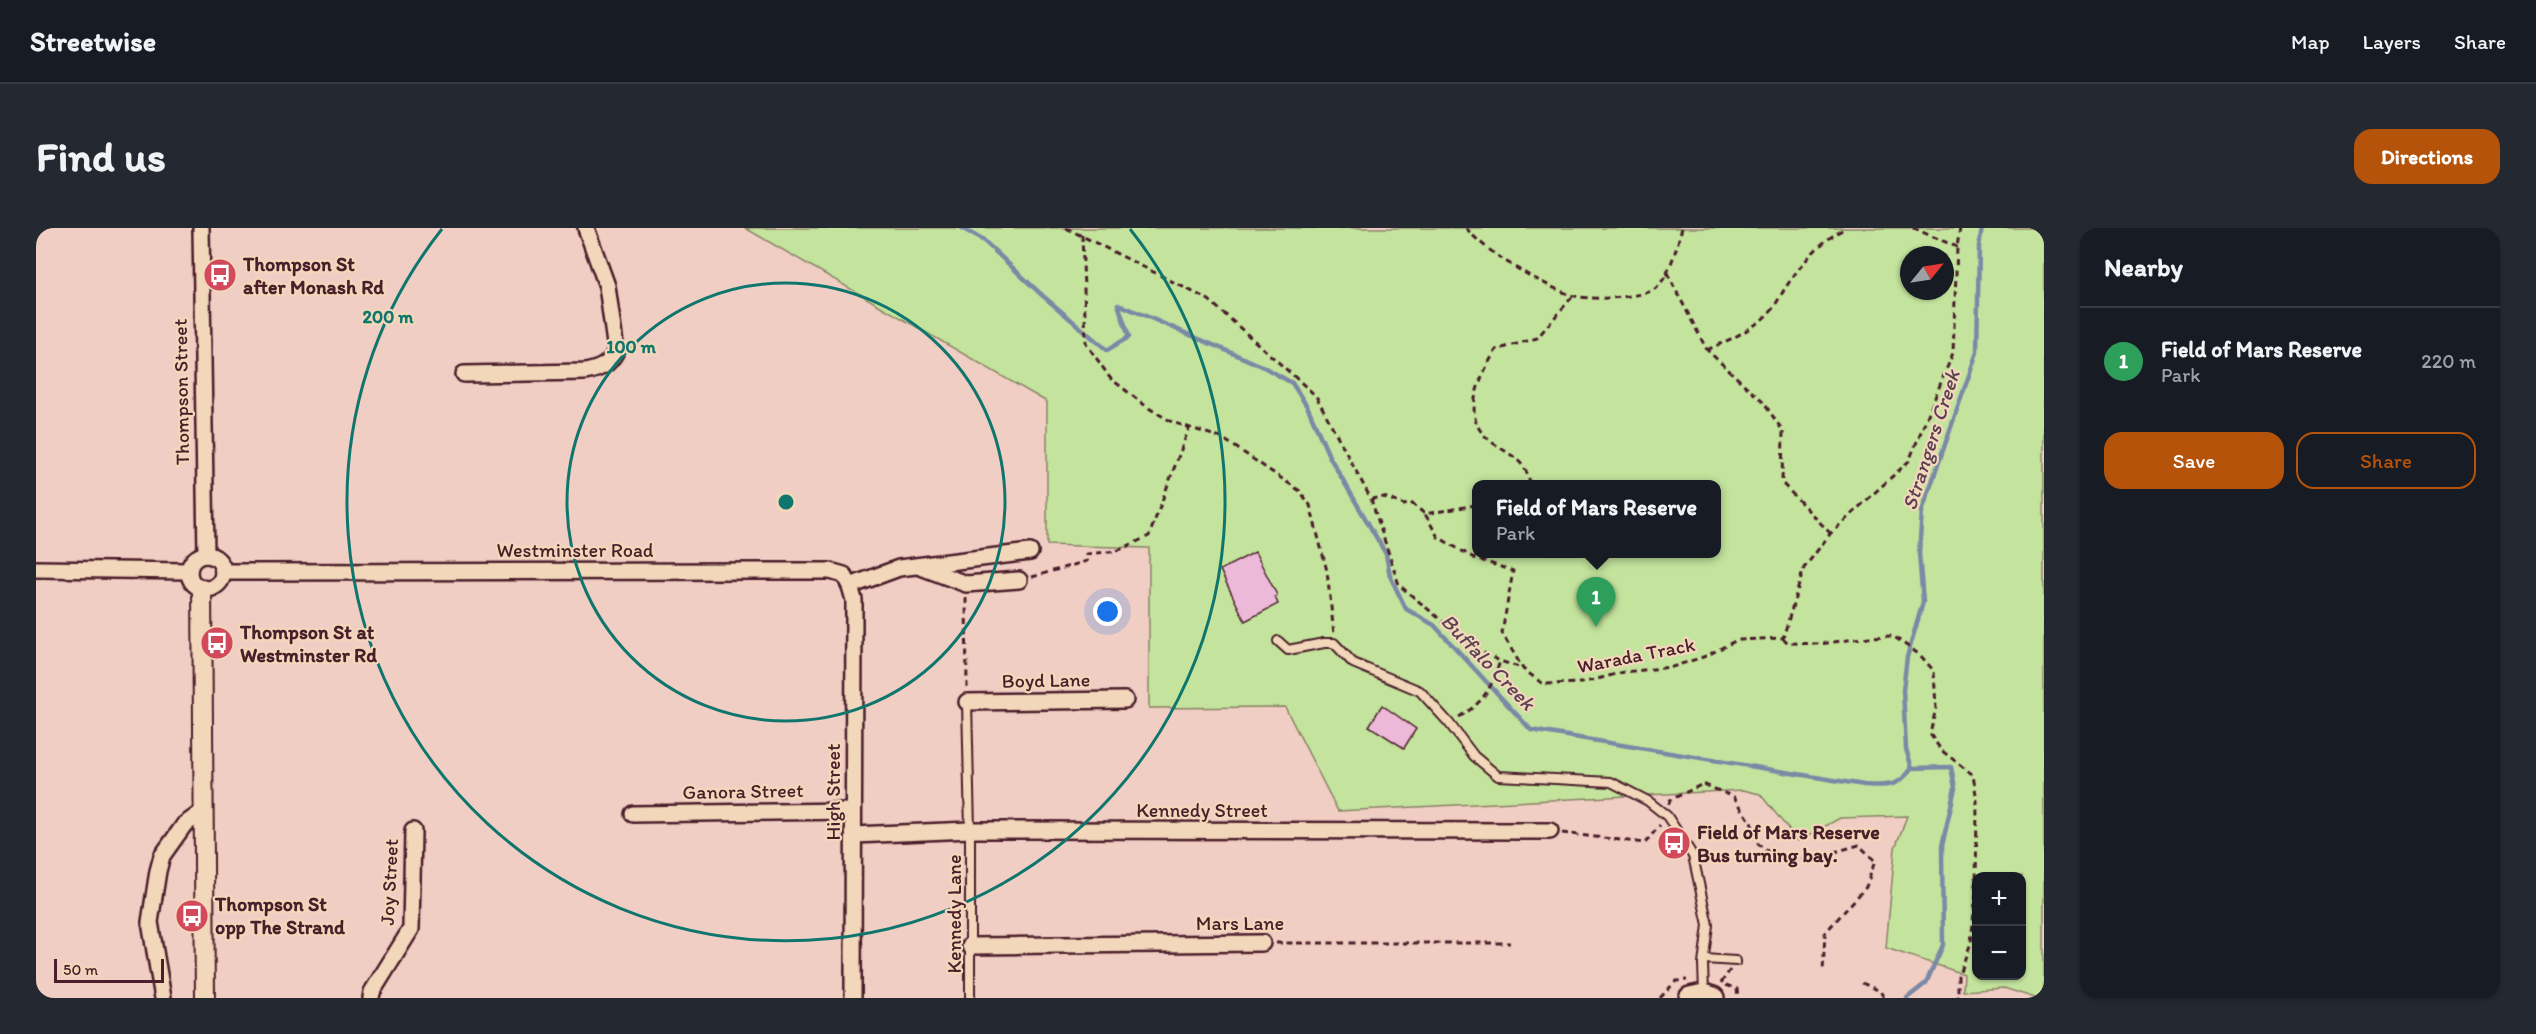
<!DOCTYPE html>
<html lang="en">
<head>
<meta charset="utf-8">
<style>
	body { margin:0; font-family:Itim,sans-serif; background:#242831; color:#f1f3f6 }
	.controls { position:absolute; right:18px; bottom:18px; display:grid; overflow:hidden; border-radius:12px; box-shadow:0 2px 4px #0004 }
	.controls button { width:54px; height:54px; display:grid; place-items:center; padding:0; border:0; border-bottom:2px solid #363941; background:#171b24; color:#f1f3f6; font:30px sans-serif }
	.compass { position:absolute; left:1864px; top:18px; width:54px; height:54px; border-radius:50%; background:#171b24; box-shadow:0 2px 4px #0004; rotate:60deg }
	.scale { position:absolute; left:18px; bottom:15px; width:110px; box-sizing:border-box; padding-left:6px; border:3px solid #4a1f2b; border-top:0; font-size:16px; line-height:21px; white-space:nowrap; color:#4a1f2b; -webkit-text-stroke:4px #f3d7ba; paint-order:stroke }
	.you { position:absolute; left:1072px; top:384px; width:21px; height:21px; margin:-15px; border:4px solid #fff; border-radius:50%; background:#1a73e8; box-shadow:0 0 0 9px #1a73e833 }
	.badge { display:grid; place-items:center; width:39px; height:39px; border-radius:50%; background:#b45309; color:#fff; font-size:20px; font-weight:700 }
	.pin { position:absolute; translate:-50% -50px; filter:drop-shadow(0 2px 3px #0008) }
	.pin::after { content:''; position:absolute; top:32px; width:21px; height:18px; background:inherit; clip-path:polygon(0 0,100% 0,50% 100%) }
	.popup { position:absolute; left:1436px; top:252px; width:249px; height:78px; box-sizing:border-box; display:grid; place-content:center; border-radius:12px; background:#171b24; filter:drop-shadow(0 2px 4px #0005); font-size:20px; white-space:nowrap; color:#9ea1a6 }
	.popup b { font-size:22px; color:#f1f3f6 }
	.popup::after { content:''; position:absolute; left:50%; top:100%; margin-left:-12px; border:12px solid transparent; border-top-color:#171b24 }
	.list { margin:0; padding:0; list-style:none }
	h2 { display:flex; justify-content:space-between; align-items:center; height:78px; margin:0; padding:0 24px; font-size:26px }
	h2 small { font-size:20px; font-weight:400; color:#9ea1a6 }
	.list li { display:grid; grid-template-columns:39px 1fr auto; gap:18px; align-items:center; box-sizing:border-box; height:108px; padding:0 24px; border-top:2px solid #363941 }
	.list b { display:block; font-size:22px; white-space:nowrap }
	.list p { margin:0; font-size:20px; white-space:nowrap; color:#9ea1a6 }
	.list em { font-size:20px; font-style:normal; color:#9ea1a6 }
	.actions { display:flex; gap:12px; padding:18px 24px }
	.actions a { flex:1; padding:14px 0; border:2px solid #b45309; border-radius:18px; text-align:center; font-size:21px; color:#b45309 }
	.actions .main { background:#b45309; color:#fff }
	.map { position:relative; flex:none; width:2008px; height:770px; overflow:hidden; border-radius:18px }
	header { display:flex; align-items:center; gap:36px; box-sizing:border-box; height:84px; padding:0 30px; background:#171b24; border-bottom:2px solid #363941 }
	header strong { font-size:28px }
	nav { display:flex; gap:33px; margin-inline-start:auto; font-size:21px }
	.intro { display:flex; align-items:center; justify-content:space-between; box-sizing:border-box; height:144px; padding:0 36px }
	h1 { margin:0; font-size:42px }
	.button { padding:15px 27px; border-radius:18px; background:#b45309; color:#fff; font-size:21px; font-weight:700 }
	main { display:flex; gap:36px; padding:0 36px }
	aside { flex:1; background:#171b24; border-radius:18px; box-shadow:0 2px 4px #0004 }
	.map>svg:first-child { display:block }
</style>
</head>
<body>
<header>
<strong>Streetwise</strong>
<nav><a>Map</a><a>Layers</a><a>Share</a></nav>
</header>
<div class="intro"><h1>Find us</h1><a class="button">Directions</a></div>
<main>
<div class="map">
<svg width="2008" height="770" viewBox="0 0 2008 770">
	<rect width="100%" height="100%" fill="#f1cec3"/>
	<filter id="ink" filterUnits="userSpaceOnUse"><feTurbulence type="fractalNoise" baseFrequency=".0167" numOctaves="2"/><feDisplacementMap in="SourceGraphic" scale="12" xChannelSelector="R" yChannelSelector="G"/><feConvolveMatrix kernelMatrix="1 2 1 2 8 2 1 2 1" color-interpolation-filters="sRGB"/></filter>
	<g filter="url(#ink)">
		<path fill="#c4e49d" stroke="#878264" stroke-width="1.5" fill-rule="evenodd" d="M709,0H2008V767L2006,770H1999L1968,760L1927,763L1928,746L1850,720L1859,620L1871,588L1804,590L1762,613L1724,566L1707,562L1302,583L1249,479L1113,480V320L1011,317V174ZM1873,27H1909V63H1873ZM1440,256H1680V326H1440ZM1940,648H1986V748H1940Z"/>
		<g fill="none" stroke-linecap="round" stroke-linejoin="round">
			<g stroke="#7b89a6" stroke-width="4.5">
				<path d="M926,0L948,13L1007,68L1071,122L1093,109L1082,76L1226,138L1256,155L1272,180L1293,228L1350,326L1354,348L1370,381L1398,397L1495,502L1828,557C1850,558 1862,560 1876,540"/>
				<polyline points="1876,540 1870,521 1867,462 1871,429 1887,374 1883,325 1886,283 1941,124 1943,18 1946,0"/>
				<polyline points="1871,770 1890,755 1907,717 1906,618 1919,560 1915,539 1876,540"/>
			</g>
		</g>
		<g fill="#ecbad8" stroke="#4a1f2b" stroke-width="1.5">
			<polygon points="1219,324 1241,367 1239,369 1242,376 1209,393 1184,342"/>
			<polygon points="1346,477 1380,501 1368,520 1333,498"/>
		</g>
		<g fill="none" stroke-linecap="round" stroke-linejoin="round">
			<defs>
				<g id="service">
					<polyline points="1242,413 1252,422 1288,415 1298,415 1317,435 1384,463 1413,495 1438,528 1462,548 1575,554 1612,573 1631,588 1657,628 1672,697 1667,736 1668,765"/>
					<polyline points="931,474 934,602 934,770"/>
					<polyline points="1668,731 1700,733"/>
				</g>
				<g id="minor">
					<polyline points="165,0 170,327"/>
					<path d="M428,146L549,144C564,141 573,137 580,123L571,58L550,0"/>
					<circle cx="170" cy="344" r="17"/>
					<polyline points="882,338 930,356 983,352"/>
					<polyline points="0,341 153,343"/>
					<polyline points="187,344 794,343 808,347 814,358 818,372 817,770"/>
					<polyline points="814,358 863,340 994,324"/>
					<polyline points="931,474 1089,472"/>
					<polyline points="597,586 817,583"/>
					<polyline points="818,607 934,602 1514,603"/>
					<polyline points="934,718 1226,715"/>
					<polyline points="127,770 114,694 122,643 126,628 148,597 168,583"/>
					<polyline points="335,770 336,764 375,701 377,603"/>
				</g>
				<polyline id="tertiary" points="166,361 169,770"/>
				<polyline id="secondary" points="1654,770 1668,767 1677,770"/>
			</defs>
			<use href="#service" stroke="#4a1f2b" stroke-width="12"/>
			<use href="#minor" stroke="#4a1f2b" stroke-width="20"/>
			<use href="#tertiary" stroke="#4a1f2b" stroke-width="22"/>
			<use href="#secondary" stroke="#4a1f2b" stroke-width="26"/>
			<g stroke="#4a1f2b" stroke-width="3" stroke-dasharray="6 4.5" stroke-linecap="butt">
				<polyline points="1030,0 1173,72 1280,168 1335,271 1363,357 1440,421 1464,433 1486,440"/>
				<path d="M1430,0C1453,27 1501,54 1535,67C1551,73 1602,70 1617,62C1633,53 1641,17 1646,0"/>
				<polyline points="1877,0 1921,19"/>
				<polyline points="1046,7 1050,115 1074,150 1111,179 1136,194 1186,210 1264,263 1274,277 1291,343 1298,406"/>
				<polyline points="1631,45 1671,122 1727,174 1747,203 1746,255 1794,305"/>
				<path d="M1671,122C1692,112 1715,103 1732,86C1739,79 1744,68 1750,59C1765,36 1785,12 1810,0"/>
				<path d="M1494,256C1490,228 1466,225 1449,208C1425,185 1446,145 1460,122L1501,110L1537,68"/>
				<polyline points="1335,271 1348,269 1368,277 1375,275 1389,286"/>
				<polyline points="1440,277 1389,286 1402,309 1438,330 1477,343 1466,405 1487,441 1507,456 1546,455 1588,444 1636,439 1670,428 1701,412 1747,410 1768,340 1794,306 1873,233 1917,125 1921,19 1924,0"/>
				<polyline points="996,349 1051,333 1051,326 1081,323 1113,308 1153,200"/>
				<polyline points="930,370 931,459"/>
				<polyline points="1747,410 1752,415 1784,416 1833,409 1857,408 1884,427 1898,443 1900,480 1894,506 1905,522 1937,547 1941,573 1940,664 1935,715 1922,748 1922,770"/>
				<path d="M1423,489C1448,474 1455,461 1464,433"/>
				<polyline points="1633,576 1634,572 1667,556 1698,569 1715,594 1722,616 1746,634 1778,630 1823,617 1839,633 1830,659 1789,705 1787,744"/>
				<polyline points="1526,605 1609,615 1624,597"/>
				<polyline points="1240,715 1474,715"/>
				<polyline points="1685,755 1694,742"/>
				<polyline points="1826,755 1844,763 1848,770"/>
				<polyline points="1690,757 1701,761 1702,770"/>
				<polyline points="1624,770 1640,753 1651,752"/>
			</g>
			<use href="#service" stroke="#f3d7ba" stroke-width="8"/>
			<use href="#minor" stroke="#f3d7ba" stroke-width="15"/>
			<use href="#tertiary" stroke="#f3d7ba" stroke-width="18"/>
			<use href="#secondary" stroke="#f3d7ba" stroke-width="21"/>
		</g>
	</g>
	<g fill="none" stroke="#0f766e" stroke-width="3">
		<circle cx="750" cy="274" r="219"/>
		<path d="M1094 1A439 439 0 1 1 406 1"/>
	</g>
	<defs>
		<symbol id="bus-disc" viewBox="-11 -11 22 22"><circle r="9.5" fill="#d1495b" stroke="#f3d7ba"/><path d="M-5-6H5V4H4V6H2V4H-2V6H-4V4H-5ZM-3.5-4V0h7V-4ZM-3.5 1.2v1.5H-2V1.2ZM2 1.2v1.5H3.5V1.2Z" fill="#fff"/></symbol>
	</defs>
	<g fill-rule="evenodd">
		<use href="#bus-disc" x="165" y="28" width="38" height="38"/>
		<use href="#bus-disc" x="162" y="396" width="38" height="38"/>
		<use href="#bus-disc" x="1619" y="596" width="38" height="38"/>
		<use href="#bus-disc" x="137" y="669" width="38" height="38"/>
	</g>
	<g text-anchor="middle" stroke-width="4.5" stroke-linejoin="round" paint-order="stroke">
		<g font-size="20" font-weight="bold" fill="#4a1f2b" stroke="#f3d7ba" text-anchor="start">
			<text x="207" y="43">Thompson St<tspan x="207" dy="23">after Monash Rd</tspan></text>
			<text x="204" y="411">Thompson St at<tspan x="204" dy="23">Westminster Rd</tspan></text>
			<text x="1661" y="611">Field of Mars Reserve<tspan x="1661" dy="23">Bus turning bay.</tspan></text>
			<text x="179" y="683">Thompson St<tspan x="179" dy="23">opp The Strand</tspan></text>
		</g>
		<g font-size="20" fill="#4a1f2b" stroke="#f3d7ba">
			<text transform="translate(145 164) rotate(-91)" y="7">Thompson Street</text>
			<text x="539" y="329">Westminster Road</text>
			<text transform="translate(1600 427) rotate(-11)" y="7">Warada Track</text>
			<text transform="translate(1010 452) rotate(-1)" y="7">Boyd Lane</text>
			<text transform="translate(707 563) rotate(-1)" y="7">Ganora Street</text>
			<text transform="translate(797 564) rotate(-90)" y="7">High Street</text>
			<text x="1166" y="589">Kennedy Street</text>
			<text transform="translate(353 654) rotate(-87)" y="7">Joy Street</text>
			<text transform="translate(918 686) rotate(-90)" y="7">Kennedy Lane</text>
			<text x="1204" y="702">Mars Lane</text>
		</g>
		<g font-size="21" font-style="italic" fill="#5a4254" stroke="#f3d7ba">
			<text transform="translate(1895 212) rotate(-72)" y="7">Strangers Creek</text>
			<text transform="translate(1452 434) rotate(46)" y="7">Buffalo Creek</text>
		</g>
	</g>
	<circle cx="750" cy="274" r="9" fill="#0f766e" stroke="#f3d7ba" stroke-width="3"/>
	<g font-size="18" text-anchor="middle" font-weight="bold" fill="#0f766e" stroke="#f3d7ba" stroke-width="4.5" stroke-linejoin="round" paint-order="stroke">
		<text x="352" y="95">200 m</text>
		<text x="595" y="125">100 m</text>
	</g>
</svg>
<div class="controls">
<button>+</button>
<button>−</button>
</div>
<svg class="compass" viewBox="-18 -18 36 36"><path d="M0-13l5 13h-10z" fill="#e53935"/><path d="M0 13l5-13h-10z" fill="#9ea1a6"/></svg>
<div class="scale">50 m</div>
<div class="you"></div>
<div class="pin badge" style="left:1560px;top:399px;background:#2e9e5b">1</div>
<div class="popup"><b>Field of Mars Reserve</b>Park</div>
</div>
<aside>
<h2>Nearby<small></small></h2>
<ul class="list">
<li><span class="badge" style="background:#2e9e5b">1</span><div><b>Field of Mars Reserve</b><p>Park</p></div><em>220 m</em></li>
</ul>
<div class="actions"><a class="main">Save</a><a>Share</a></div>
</aside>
</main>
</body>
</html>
